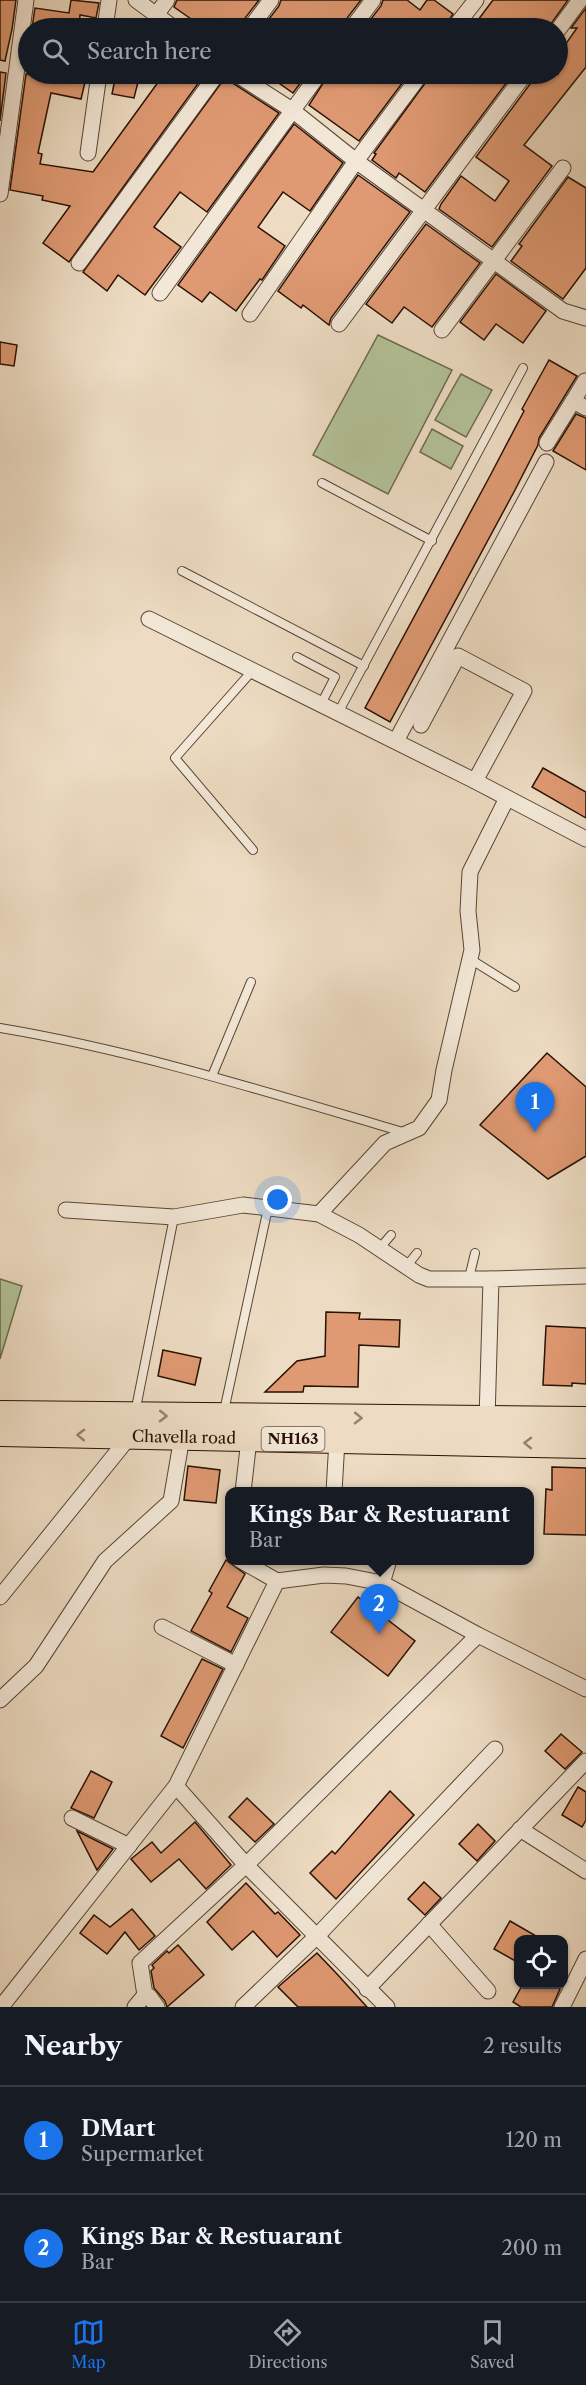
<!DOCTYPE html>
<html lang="en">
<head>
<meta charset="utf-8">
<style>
	body { margin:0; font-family:"Libre Caslon Text",serif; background:#242831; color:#f1f3f6 }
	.controls { position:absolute; right:18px; bottom:18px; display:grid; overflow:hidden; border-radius:12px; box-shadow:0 2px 4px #0004 }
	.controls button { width:54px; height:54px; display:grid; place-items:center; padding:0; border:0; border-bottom:2px solid #363941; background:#171b24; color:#f1f3f6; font:30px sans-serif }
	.you { position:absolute; left:278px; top:1200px; width:21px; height:21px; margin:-15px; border:4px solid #fff; border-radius:50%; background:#1a73e8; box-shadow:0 0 0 9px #1a73e833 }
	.badge { display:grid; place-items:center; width:39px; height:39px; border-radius:50%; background:#1a73e8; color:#fff; font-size:20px; font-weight:700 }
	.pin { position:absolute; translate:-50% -50px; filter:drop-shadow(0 2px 3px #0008) }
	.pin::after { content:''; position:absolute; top:32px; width:21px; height:18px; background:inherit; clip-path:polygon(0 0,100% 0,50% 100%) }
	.popup { position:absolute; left:225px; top:1487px; width:309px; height:78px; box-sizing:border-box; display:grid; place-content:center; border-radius:12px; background:#171b24; filter:drop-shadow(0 2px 4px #0005); font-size:20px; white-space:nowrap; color:#9ea1a6 }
	.popup b { font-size:22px; color:#f1f3f6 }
	.popup::after { content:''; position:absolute; left:50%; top:100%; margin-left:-12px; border:12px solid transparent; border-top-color:#171b24 }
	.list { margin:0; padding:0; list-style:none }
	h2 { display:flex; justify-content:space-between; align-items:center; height:78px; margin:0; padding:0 24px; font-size:26px }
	h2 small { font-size:20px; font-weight:400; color:#9ea1a6 }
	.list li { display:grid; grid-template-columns:39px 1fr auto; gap:18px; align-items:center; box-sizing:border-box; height:108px; padding:0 24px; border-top:2px solid #363941 }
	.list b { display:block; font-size:22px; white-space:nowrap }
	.list p { margin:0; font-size:20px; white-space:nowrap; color:#9ea1a6 }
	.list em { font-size:20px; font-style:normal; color:#9ea1a6 }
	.icon { flex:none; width:33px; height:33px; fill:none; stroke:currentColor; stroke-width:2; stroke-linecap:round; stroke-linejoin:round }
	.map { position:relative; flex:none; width:586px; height:2007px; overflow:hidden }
	.search { position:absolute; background:#171b24; box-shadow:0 2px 4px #0004; left:18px; right:18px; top:18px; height:66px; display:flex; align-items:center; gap:15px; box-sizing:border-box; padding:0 21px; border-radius:33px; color:#9ea1a6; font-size:22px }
	.sheet { height:294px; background:#171b24 }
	nav { display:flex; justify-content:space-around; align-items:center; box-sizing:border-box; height:84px; border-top:2px solid #363941; background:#171b24; font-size:16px; color:#9ea1a6 }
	nav a { display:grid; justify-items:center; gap:3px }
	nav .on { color:#1a73e8 }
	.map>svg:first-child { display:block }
</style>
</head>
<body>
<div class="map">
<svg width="586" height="2007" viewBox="0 0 586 2007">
	<rect width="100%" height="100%" fill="#eddcc3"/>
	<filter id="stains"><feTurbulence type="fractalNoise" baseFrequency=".00333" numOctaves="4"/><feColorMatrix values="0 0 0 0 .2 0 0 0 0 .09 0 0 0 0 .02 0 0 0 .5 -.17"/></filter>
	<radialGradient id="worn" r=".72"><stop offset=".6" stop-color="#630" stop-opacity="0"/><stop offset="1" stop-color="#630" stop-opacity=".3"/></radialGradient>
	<g fill="#b3c298" stroke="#6e6a4e" stroke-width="1.5">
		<polygon points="378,335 452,370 388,494 313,455"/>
		<polygon points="461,374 492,390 466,437 435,420"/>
		<polygon points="432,429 463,446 451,469 420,452"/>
		<polygon points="0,1279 22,1286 0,1359"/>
	</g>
	<g fill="#e09a73" stroke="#281105" stroke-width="1.5">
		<polygon points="0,0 16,0 12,29 5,61 0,60"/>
		<polygon points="71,0 99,3 96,18 80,15 79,28 32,28 35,8 69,13"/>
		<polygon points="177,0 259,0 242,22 240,28 204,28 174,7"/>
		<polygon points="281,0 361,0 344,22 342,28 262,28 279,6"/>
		<polygon points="383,0 407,0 420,10 427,0 434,0 453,14 444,28 364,28 381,6"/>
		<polygon points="493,0 568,0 548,28 466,28 468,26 472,28"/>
		<polygon points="586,8 586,67 524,145 552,166 492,247 439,209 441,204 461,176 495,201 509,181 476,157 533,80 536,82 543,74 558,74 558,55 577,28 571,28"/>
		<polygon points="0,72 6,73 0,121"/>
		<polygon points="26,74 87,74 81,99 51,93 38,153 42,154 40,164 93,172 164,74 205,74 69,262 43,243 70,206 42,200 43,196 10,190"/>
		<polygon points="116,74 140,74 134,98 112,94"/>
		<polygon points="266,74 307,74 293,93"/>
		<polygon points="329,74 409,74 359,141 309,105"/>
		<polygon points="227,75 231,82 279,113 207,212 180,192 154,227 181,247 145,295 118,275 107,291 83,272"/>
		<polygon points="431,75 513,74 425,192 399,173 396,178 372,160 376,154 374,153"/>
		<polygon points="294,124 343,163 310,211 283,192 258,227 285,246 262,280 260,279 236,311 210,292 202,302 178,285"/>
		<polygon points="358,175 410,212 331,318 329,325 303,305 301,308 278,291"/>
		<polygon points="568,177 586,188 586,268 563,299 511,261 522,246 519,244"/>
		<polygon points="426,224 480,263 432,327 404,307 392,323 366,304"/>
		<polygon points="496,274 546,311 523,343 496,324 484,340 460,322"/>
		<polygon points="0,342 17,345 14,366 0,364"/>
		<polygon points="549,360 577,376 539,438 538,445 515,490 390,722 365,708 491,474 524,411 522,409"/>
		<polygon points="576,414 586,418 586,470 553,451"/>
		<polygon points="543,768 586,792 586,818 532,787"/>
		<polygon points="547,1053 586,1087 586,1156 548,1179 480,1125"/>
		<polygon points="326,1312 360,1313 359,1319 400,1320 399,1347 359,1345 358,1387 304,1386 303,1392 265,1392 297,1361 325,1356"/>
		<polygon points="546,1326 586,1328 586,1384 572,1383 572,1386 543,1385"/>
		<polygon points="163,1350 201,1358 195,1385 158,1376"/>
		<polygon points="188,1466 220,1470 216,1503 184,1500"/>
		<polygon points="552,1467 586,1468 586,1535 544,1534 546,1489 552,1490"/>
		<polygon points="226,1560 245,1574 227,1607 248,1618 231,1652 191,1631 212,1593 209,1591"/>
		<polygon points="358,1597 415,1641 388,1676 331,1632"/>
		<polygon points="202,1659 223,1669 183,1748 161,1736"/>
		<polygon points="561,1734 582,1752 565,1769 545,1751"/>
		<polygon points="91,1771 112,1782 94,1818 71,1808"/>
		<polygon points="578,1787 586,1792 586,1820 582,1827 562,1815"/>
		<polygon points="390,1791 414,1815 336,1899 310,1873 332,1851 335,1854"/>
		<polygon points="247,1798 274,1824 255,1842 229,1817"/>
		<polygon points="195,1822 231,1865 206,1889 179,1859 151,1882 131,1859 152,1842 161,1853"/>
		<polygon points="478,1824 495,1841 477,1861 459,1844"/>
		<polygon points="77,1831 113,1849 97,1870"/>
		<polygon points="424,1882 441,1898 425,1915 408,1899"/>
		<polygon points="246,1883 275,1914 278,1912 300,1935 277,1957 253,1931 232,1950 207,1922"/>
		<polygon points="132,1909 155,1936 139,1950 125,1932 107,1954 80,1933 94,1915 110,1927"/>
		<polygon points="510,1921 543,1940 519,1940 519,1963 494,1949"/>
		<polygon points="178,1945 204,1975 167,2007 165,2001 154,1988 151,1971 154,1968 152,1965 167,1951 169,1953"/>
		<polygon points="317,1953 337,1974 367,2007 298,2007 278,1987"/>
		<polygon points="523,1984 552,1984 560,1989 552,2007 521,2007 513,2002"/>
	</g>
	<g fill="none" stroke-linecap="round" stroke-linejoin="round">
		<defs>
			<g id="service">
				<polyline points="322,483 432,541"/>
				<polyline points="182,571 364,666"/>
				<polyline points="297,657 335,677 321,704"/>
				<polyline points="253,670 175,758 253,850"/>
				<polyline points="338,713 523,368"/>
				<polyline points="470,959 515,987"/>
				<path d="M0,1028C137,1051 270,1093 403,1132"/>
				<polyline points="212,1076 251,982"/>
				<polyline points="379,1249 391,1235"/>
				<polyline points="406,1267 417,1253"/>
				<polyline points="469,1278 475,1253"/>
				<polyline points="224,1411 268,1208"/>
				<polyline points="135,1413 174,1217"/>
			</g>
			<g id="minor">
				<polyline points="136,0 174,28"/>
				<polyline points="156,15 167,0"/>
				<polyline points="105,28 109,0"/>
				<polyline points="250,28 271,0"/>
				<polyline points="352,28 373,0"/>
				<polyline points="454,28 476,0"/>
				<polyline points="558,30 580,0"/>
				<polyline points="236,74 292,110 356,161 563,311 586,318"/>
				<polyline points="88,153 99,74"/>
				<polyline points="0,194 26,0"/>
				<polyline points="79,263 217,74"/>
				<polyline points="160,293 319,74"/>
				<polyline points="250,314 356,161 421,74"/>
				<polyline points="339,324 525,74"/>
				<polyline points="442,330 563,168"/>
				<polyline points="573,401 585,381"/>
				<polyline points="547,443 573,401 586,408"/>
				<polyline points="149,619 475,781 586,839"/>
				<polyline points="421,725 458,656 524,691 475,781"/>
				<polyline points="396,741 546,462"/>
				<polyline points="66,1210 174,1217 243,1205 319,1214 359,1235 419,1275 429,1279 491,1279"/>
				<polyline points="319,1214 385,1143 419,1128 439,1100 444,1070 472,950 468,911 470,872 507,798"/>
				<polyline points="487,1420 491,1279 586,1276"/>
				<polyline points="243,1492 249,1439"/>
				<polyline points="334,1492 337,1440"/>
				<polyline points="240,1560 277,1581 324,1575 346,1576 382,1583 478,1635 586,1689"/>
				<polyline points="382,1583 389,1560"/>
				<polyline points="0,1597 130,1436"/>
				<polyline points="162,1627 236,1665"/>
				<polyline points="0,1700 36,1666 105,1561 171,1501 182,1437"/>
				<polyline points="176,1786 246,1865 387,2007"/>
				<polyline points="72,1818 129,1846"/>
				<polyline points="520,1829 586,1871"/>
				<polyline points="429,1924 488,1991"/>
				<polyline points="367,1989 586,1761"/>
				<polyline points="145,1995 140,1963 246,1865 478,1635"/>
				<polyline points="1,2007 176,1786 277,1581"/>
				<polyline points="135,2007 145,1995 149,1996 157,2007"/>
				<polyline points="243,2007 316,1937 495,1749"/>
				<polyline points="562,2007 586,1959"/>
			</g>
			<g id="trunk">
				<polyline points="0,1414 586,1420"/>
				<path id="s1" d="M0,1433L586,1445"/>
			</g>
		</defs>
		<use href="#service" stroke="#594434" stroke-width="10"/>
		<use href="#minor" stroke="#594434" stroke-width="17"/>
		<use href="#trunk" stroke="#281105" stroke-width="28"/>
		<use href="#service" stroke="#f3e8d8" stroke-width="8"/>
		<use href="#minor" stroke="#f3e8d8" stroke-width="15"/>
		<use href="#trunk" stroke="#eddcc3" stroke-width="26"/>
	</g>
	<defs><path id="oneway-chevron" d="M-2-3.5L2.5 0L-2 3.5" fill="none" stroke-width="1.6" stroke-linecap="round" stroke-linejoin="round" transform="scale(1.5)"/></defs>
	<g stroke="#94816e">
		<use href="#oneway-chevron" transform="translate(163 1416) rotate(1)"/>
		<use href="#oneway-chevron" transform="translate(358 1418) rotate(1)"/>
		<use href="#oneway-chevron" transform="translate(81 1435) rotate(-179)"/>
		<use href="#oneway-chevron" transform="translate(528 1443) rotate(-179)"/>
	</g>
	<g text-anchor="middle" stroke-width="4.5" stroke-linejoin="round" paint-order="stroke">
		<rect fill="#f3e8d8" stroke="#655244" stroke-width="1.5" x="261.5" y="1427" width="63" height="24" rx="4.5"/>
		<g font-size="15" font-weight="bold" fill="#281105">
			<text x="293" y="1444">NH163</text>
		</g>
		<g font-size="16" fill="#281105" stroke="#f3e8d8">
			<text dy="6" stroke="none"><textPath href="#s1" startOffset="184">Chavella road</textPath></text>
		</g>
	</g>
	<rect width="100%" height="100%" filter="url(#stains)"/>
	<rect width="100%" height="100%" fill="url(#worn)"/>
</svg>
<div class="controls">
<button><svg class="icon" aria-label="locate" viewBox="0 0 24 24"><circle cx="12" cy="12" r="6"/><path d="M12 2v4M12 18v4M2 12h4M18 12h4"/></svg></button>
</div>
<div class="you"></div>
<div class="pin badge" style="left:535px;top:1132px">1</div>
<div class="pin badge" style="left:379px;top:1634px">2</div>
<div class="popup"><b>Kings Bar &amp; Restuarant</b>Bar</div>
<div class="search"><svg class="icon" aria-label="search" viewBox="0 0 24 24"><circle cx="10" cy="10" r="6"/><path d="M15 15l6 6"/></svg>Search here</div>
</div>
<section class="sheet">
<h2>Nearby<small>2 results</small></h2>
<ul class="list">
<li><span class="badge">1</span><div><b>DMart</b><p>Supermarket</p></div><em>120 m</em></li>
<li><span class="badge">2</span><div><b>Kings Bar &amp; Restuarant</b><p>Bar</p></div><em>200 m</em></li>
</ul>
</section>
<nav>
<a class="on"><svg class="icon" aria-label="map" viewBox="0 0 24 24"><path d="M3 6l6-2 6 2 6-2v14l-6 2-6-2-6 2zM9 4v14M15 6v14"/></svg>Map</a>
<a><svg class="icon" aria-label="directions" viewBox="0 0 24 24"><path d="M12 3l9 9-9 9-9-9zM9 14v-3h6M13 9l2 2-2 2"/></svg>Directions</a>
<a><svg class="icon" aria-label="saved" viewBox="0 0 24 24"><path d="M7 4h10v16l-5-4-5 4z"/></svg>Saved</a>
</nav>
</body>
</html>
